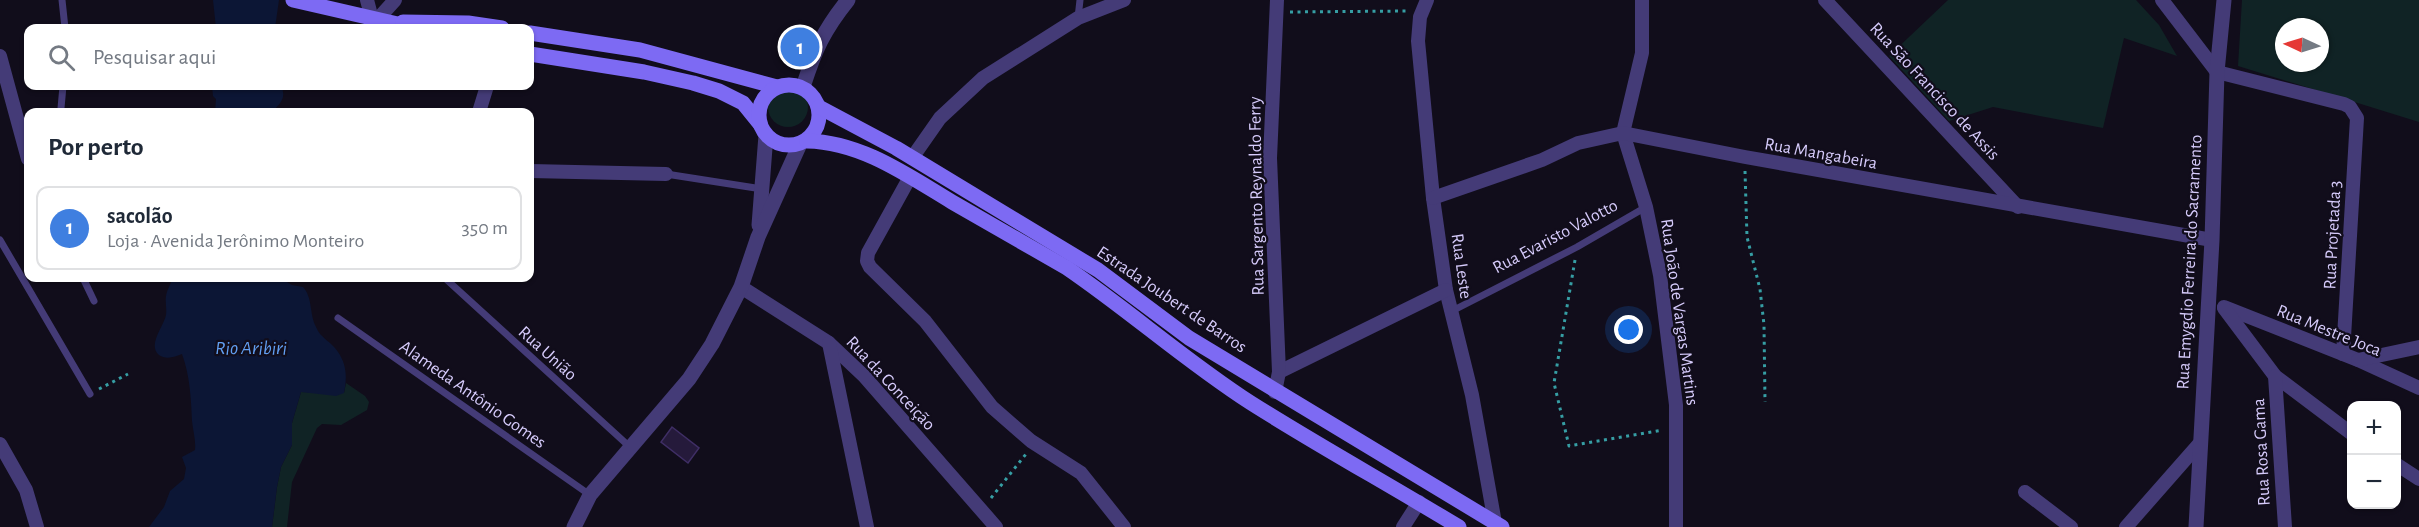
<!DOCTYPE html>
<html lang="pt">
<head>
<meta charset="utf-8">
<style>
	body { margin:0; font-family:"Alegreya Sans",sans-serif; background:#f6f6f7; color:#1f2937 }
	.controls { position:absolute; right:18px; bottom:18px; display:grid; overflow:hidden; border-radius:12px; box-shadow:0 2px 4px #0004 }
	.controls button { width:54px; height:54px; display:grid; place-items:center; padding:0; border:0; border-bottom:2px solid #e0e1e3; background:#fff; color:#1f2937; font:30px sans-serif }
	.compass { position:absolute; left:2275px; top:18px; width:54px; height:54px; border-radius:50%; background:#fff; box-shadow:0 2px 4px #0004; rotate:274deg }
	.you { position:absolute; left:1629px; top:330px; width:21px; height:21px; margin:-15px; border:4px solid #fff; border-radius:50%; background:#1a73e8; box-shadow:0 0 0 9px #1a73e833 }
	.badge { display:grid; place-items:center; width:39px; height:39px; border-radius:50%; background:#0f766e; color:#fff; font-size:20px; font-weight:700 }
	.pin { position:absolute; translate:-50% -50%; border:3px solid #fff; box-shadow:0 2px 6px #0006 }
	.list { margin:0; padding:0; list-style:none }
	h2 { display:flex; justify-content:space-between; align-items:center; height:78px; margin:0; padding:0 24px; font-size:26px }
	h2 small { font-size:20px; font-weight:400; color:#747a83 }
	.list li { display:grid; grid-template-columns:39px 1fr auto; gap:18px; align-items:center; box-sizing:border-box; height:84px; margin:0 12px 12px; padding:0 12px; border:2px solid #e0e1e3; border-radius:12px }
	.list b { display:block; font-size:22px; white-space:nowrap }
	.list p { margin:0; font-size:20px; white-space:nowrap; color:#747a83 }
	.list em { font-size:20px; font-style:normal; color:#747a83 }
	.icon { flex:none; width:33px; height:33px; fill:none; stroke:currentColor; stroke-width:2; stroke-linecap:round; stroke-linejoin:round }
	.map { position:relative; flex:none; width:2419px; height:527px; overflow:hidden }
	.search { position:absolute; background:#fff; box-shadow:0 2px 4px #0004; left:24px; top:24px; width:510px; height:66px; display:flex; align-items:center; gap:15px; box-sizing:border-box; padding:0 21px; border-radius:12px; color:#747a83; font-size:22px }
	.panel { position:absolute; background:#fff; box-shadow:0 2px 4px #0004; left:24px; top:108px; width:510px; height:174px; border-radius:12px }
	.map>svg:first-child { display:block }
</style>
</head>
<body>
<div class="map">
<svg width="2419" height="527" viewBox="0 0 2419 527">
	<rect width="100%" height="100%" fill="#110d1b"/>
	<g fill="#102325" fill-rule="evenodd">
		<polygon points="1948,0 2136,0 2159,25 2177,56 2124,38 2103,128 1993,107 1949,121 1889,56"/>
		<path d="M2242,0H2419V122L2238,66ZM2284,27H2320V63H2284Z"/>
		<circle cx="788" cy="107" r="20"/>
		<polygon points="346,383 365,396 369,402 367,410 341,425 322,424 317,428 292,482 287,527 272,527 277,487 281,467 292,445 292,423 301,392 344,393"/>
	</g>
	<g fill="#0c1635">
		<polygon points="213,0 279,0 275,28 216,28"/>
		<path d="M212,86H281C287,98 280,104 272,112H215L216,99L213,96Z"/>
		<path d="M173,278H280L292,285L303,287C313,298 309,313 316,327C320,338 332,342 338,352C347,365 347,378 344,393L336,396L301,392L292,423V445L281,467L277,487L272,527H149L164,507L170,491L184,479L186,468L182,457L195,450C196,440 193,431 192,421C191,398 190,376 182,354C175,357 166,360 159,355C147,345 164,326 166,315C167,309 165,302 166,296C167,290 171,283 173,278Z"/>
	</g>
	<polygon fill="#251a3b" stroke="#3f2e65" stroke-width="1.5" points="672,427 699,448 688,463 661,442"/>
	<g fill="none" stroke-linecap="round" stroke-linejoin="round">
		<g stroke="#369ea4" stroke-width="3" stroke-dasharray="3 4.5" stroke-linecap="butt">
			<polyline points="1290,12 1406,11"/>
			<polyline points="1745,171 1747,237 1760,289 1764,325 1765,402"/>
			<polyline points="1575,260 1554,383 1569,446 1663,430"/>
			<polyline points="99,389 128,374"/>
			<polyline points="991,498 1026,454"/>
		</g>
		<g stroke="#443b77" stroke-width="7">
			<polyline points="62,0 65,28"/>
			<polyline points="1078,18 1080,0"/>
			<polyline points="61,108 63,86"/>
			<polyline points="666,174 762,189"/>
			<polyline points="0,240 90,394"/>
			<polyline points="83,278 94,301"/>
			<polyline points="447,280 631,448"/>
			<polyline points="1450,312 1577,247 1646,207"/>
			<polyline points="338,318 590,495"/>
		</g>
		<g stroke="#443b77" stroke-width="14">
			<polyline points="367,0 372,19"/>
			<polyline points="1427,0 1420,17 1418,41 1433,198 1446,290 1472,395 1495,523"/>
			<polyline points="1642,0 1642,53 1623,133 1646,207 1660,275 1676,405 1676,527"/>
			<polyline points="1825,0 2018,207"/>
			<polyline points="2162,0 2217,72 2344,104 2350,107 2357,118 2343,354"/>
			<polyline points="377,20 395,0"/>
			<polyline points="0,56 28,159"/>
			<polyline points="479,112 487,86"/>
			<polyline points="912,158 940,118 983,78 1078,18 1124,0"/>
			<polyline points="530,171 666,174"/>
			<polyline points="910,177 868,253 867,261 870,267 925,321 992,407 1031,441 1081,473 1124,527"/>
			<polyline points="1433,198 1542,160 1578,143 1623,133 1745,157 2212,240"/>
			<polyline points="741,287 829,343 864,376 996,527"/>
			<polyline points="2224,307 2358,360 2419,388"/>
			<polyline points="2224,308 2275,376 2352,434"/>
			<polyline points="829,343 867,527"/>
			<polyline points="2358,360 2419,347"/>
			<polyline points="1279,372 1446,290"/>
			<polyline points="2275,376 2285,527"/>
			<polyline points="1275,392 1279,372 1270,158 1277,0"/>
			<polyline points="0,444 26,490 37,527"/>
			<polyline points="2396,464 2419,479"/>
			<polyline points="2025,492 2071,527"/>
			<polyline points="1403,527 1419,502"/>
			<polyline points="2126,527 2199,444"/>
		</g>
		<g stroke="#443b77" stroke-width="15">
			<path d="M803,87C815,50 823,31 848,0"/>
			<polyline points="759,225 766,135"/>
			<polyline points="574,527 590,495 689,379 712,344 741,287 758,237 800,144"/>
			<polyline points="2196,527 2212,240 2217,72 2224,0"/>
		</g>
		<g stroke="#7d6af3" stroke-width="15">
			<polyline points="293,0 415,28"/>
			<polyline points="403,22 468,23 502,28"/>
			<polyline points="530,33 640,50 777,87"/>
			<polyline points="530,54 644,72 693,83 719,91 743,103 760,124"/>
			<circle cx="789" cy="115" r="30"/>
			<polyline points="819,107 896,148 1098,270 1189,338 1502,527"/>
			<path d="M807,141C861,142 907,175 952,202C991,224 1029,246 1067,268C1130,311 1187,362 1251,403C1319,446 1390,485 1459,527"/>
		</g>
	</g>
	<g text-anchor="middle" stroke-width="4.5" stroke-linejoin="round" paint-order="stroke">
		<g font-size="18" fill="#d6cbfb" stroke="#110d1b">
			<text transform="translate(1935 91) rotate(47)" y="6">Rua São Francisco de Assis</text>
			<text transform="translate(1821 153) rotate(10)" y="6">Rua Mangabeira</text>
			<text transform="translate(1256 196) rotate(-91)" y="6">Rua Sargento Reynaldo Ferry</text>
			<text transform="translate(2332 235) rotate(-87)" y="6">Rua Projetada 3</text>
			<text transform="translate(1555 236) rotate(-28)" y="6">Rua Evaristo Valotto</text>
			<text transform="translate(2189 262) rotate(-87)" y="6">Rua Emygdio Ferreira do Sacramento</text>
			<text transform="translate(1462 266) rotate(82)" y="6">Rua Leste</text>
			<text transform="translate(1172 299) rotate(34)" y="6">Estrada Joubert de Barros</text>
			<text transform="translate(1680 312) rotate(82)" y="6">Rua João de Vargas Martins</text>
			<text transform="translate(2329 330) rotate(22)" y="6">Rua Mestre Joca</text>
			<text transform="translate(548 353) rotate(42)" y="6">Rua União</text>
			<text transform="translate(891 383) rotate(47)" y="6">Rua da Conceição</text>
			<text transform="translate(473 394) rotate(35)" y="6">Alameda Antônio Gomes</text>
			<text transform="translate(2261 452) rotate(-93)" y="6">Rua Rosa Gama</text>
		</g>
		<g font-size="20" font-style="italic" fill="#629ff2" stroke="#110d1b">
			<text x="251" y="354">Rio Aribiri</text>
		</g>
	</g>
</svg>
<div class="controls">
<button>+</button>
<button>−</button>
</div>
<svg class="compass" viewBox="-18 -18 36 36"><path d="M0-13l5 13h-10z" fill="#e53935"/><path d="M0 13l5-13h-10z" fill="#747a83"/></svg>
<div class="you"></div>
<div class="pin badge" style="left:800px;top:47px;background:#3f7fe0">1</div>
<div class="search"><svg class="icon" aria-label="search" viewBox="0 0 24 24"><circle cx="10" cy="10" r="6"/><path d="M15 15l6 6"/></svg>Pesquisar aqui</div>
<section class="panel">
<h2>Por perto<small></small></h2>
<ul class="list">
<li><span class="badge" style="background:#3f7fe0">1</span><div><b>sacolão</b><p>Loja · Avenida Jerônimo Monteiro</p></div><em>350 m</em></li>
</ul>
</section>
</div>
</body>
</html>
